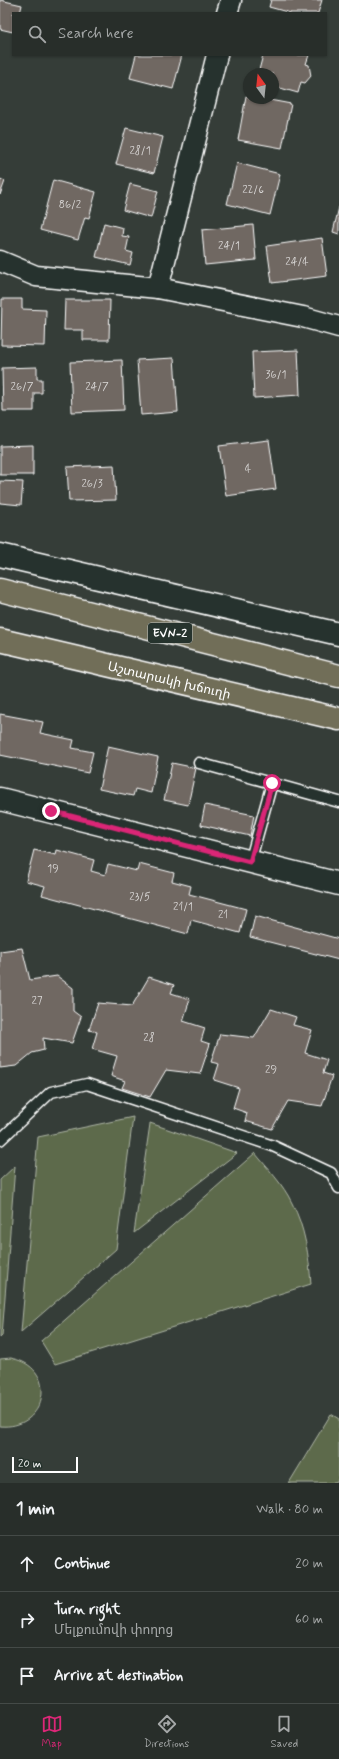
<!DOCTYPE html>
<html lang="en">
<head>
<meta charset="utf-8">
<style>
	body { margin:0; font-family:Mynerve,"Noto Sans Armenian",sans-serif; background:#303632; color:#f1f3f6 }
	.compass { position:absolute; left:243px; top:68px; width:36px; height:36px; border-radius:50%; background:#282e2a; box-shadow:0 1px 3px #0004; rotate:345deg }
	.scale { position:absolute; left:12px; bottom:10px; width:66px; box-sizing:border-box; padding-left:4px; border:2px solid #fff; border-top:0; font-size:11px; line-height:14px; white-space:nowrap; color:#fff; -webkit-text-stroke:3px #26332d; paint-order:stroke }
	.stop { position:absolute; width:12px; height:12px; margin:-9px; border:3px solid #db2777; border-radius:50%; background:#fff }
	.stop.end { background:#db2777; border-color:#fff; box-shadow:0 1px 4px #0008 }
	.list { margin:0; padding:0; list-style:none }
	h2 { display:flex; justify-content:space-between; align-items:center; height:52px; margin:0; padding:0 16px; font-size:17px }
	h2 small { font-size:13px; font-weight:400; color:#a5a8a8 }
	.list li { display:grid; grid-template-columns:26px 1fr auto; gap:12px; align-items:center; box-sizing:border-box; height:56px; padding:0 16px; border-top:1px solid #444a47 }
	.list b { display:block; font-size:15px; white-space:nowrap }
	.list p { margin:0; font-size:13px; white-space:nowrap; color:#a5a8a8 }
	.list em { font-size:13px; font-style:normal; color:#a5a8a8 }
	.icon { flex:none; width:22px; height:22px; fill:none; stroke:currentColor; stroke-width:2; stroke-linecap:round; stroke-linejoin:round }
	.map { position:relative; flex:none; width:339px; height:1483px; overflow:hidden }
	.search { position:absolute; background:#282e2a; box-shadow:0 1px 3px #0004; left:12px; right:12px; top:12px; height:44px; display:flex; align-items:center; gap:10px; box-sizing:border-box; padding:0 14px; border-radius:0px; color:#a5a8a8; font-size:15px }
	.sheet { height:220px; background:#282e2a }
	nav { display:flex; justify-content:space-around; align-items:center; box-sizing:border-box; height:56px; border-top:1px solid #444a47; background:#282e2a; font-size:11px; color:#a5a8a8 }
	nav a { display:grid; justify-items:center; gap:2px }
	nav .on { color:#db2777 }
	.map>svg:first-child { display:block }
</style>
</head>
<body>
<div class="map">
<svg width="339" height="1483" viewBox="0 0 339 1483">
	<rect width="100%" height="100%" fill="#353d38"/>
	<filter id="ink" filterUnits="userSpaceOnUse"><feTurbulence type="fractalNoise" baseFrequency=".025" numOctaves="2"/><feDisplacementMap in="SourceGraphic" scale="8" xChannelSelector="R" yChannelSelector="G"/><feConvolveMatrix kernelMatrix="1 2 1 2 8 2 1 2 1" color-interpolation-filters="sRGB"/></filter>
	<g filter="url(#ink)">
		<g fill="#5d6b4c" stroke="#aeb5a6">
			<polygon points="133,1117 116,1249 21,1332 38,1137"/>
			<polygon points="150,1123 237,1153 134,1233 150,1124"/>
			<path d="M255,1153C268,1169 283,1184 292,1203C305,1227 309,1257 311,1284L55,1364L41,1341Z"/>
			<polygon points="15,1166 2,1336 0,1338 0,1180"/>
			<path d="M11,1358C14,1359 19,1360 23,1362C57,1378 43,1430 0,1426V1359Z"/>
			<polygon points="331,1414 339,1419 339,1478 336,1483 289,1483"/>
		</g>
		<g fill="#706762" stroke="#fff">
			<polygon points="0,0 22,5 20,13 13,13 13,32 0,29"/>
			<polygon points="271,0 322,0 318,13 291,13 269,7"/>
			<polygon points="136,55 182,55 173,89 130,78"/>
			<polygon points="263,55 309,55 306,64 309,65 311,76 305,83 301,82 298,93 273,86 273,74 258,74"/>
			<polygon points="246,96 249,96 249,98 259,98 291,104 282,148 238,140"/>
			<polygon points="126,128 163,137 154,173 116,164"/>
			<polygon points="237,163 280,174 270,215 227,204"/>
			<polygon points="0,179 5,181 0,195"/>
			<polygon points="53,180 96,192 89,218 85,217 78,240 40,230"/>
			<polygon points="130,184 158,191 151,218 123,210"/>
			<polygon points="339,207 339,234 333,232"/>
			<polygon points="104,223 123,228 122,236 129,237 126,251 133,253 130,265 96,257"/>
			<polygon points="253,225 256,260 205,265 202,230"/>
			<polygon points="322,238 327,276 272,283 267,246"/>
			<polygon points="2,299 22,299 22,309 46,310 45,346 1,345"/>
			<polygon points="65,300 110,300 109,340 83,340 83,330 64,330"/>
			<polygon points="298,350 300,395 254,398 252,352"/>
			<polygon points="174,358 178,412 141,415 137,360"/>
			<polygon points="122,360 124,410 72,412 70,362"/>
			<polygon points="37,367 37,379 42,379 42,393 34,393 34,411 3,411 2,368"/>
			<polygon points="269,440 276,489 226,496 219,446"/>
			<polygon points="33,445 33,475 0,475 0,446"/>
			<polygon points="114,465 116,500 69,501 67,467"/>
			<polygon points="0,481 23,482 21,505 0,503"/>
			<polygon points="0,714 43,722 40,733 74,740 72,748 93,752 88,773 0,755"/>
			<polygon points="108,746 158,757 151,793 135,789 133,796 99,789"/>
			<polygon points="172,763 196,768 188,805 164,800"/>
			<polygon points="205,805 254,815 250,836 201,825"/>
			<polygon points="34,850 56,855 57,850 94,860 91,871 105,875 108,864 137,871 139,864 174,873 172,881 191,886 189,894 246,909 240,933 191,920 188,934 42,895 45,886 26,881"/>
			<polygon points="255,916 339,939 339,960 250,937"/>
			<polygon points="22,948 30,980 57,976 73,988 73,1011 81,1017 72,1043 43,1038 44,1050 32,1053 16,1066 0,1068 0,951"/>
			<polygon points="149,977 174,985 171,993 190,999 183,1021 205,1028 201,1041 210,1044 200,1074 166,1070 150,1097 122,1088 125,1081 111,1076 117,1056 92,1049 97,1032 89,1030 98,1003 132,1006"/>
			<polygon points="271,1009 296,1017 293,1025 312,1030 305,1053 327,1060 323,1073 332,1076 322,1106 288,1101 272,1129 245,1121 247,1113 233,1108 239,1088 214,1080 219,1064 211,1062 220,1034 254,1038"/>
		</g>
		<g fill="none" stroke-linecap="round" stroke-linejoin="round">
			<defs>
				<g id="lane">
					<polyline points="199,763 339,802"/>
					<polyline points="250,862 272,783"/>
					<polyline points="0,1140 51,1092 87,1084 273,1146 331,1173 339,1188"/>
				</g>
				<g id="street">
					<polyline points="227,13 231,0"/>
					<polyline points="0,261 36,276 158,288 303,317 339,327"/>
					<polyline points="158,288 217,55"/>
				</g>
				<g id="secondary">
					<polyline points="0,555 339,634"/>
					<polyline points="0,799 339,884"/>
				</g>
				<g id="primary">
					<polyline points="0,590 339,676"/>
					<path id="s1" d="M0,640L339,719"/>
				</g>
			</defs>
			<use href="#lane" stroke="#fff" stroke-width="13"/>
			<use href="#street" stroke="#fff" stroke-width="23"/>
			<use href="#secondary" stroke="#fff" stroke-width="25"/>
			<use href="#primary" stroke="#fff" stroke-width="25"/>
			<use href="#lane" stroke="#26332d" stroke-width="10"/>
			<use href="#street" stroke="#26332d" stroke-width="20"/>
			<use href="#secondary" stroke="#26332d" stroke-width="22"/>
			<use href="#primary" stroke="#716e59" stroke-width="22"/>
		</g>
	</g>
	<g fill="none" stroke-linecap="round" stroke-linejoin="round" filter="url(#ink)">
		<polyline stroke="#db2777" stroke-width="5" points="51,811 250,862 272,783"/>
	</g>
	<g text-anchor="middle" stroke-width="3" stroke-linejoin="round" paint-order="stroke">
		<g font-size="11" fill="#dbd9d8">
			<text x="140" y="154">28/1</text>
			<text x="253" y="193">22/6</text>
			<text x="70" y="208">86/2</text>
			<text x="229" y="249">24/1</text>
			<text x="297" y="265">24/4</text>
			<text x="276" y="378">36/1</text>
			<text x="22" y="390">26/7</text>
			<text x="97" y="390">24/7</text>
			<text x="248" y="472">4</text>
			<text x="92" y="487">26/3</text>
			<text x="53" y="872">19</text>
			<text x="140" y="900">23/5</text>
			<text x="183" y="910">21/1</text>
			<text x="223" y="918">21</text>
			<text x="37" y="1004">27</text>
			<text x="149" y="1041">28</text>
			<text x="271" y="1073">29</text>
		</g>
		<rect fill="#26332d" stroke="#bec2c0" stroke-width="1" x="148" y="623" width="44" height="20" rx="3"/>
		<g font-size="12" font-weight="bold" fill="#fff">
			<text x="170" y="637">EVN-2</text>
		</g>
		<g font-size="13" fill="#fff" stroke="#26332d">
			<text dy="5" stroke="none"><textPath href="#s1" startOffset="174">Աշտարակի խճուղի</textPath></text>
		</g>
	</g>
</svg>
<svg class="compass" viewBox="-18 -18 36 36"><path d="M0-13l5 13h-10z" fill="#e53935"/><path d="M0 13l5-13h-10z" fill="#a5a8a8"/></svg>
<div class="scale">20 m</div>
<div class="stop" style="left:272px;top:783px"></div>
<div class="stop end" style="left:51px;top:811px"></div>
<div class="search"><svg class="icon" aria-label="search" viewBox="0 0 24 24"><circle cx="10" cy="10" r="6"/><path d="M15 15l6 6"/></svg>Search here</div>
</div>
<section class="sheet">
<h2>1 min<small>Walk · 80 m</small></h2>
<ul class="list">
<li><svg class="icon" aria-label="ahead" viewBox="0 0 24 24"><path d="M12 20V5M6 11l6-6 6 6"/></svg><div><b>Continue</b></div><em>20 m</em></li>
<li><svg class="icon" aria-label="right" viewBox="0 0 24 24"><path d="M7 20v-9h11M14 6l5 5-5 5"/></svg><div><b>Turn right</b><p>Մելքումովի փողոց</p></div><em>60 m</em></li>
<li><svg class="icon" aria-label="arrive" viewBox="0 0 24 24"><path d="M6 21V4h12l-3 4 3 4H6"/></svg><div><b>Arrive at destination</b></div></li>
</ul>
</section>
<nav>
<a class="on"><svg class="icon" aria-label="map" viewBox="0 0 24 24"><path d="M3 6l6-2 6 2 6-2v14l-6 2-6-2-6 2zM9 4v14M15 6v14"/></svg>Map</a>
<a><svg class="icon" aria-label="directions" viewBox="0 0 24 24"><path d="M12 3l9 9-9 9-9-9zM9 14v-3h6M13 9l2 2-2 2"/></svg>Directions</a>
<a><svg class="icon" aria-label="saved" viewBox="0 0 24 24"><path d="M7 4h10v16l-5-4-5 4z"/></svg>Saved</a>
</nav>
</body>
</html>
